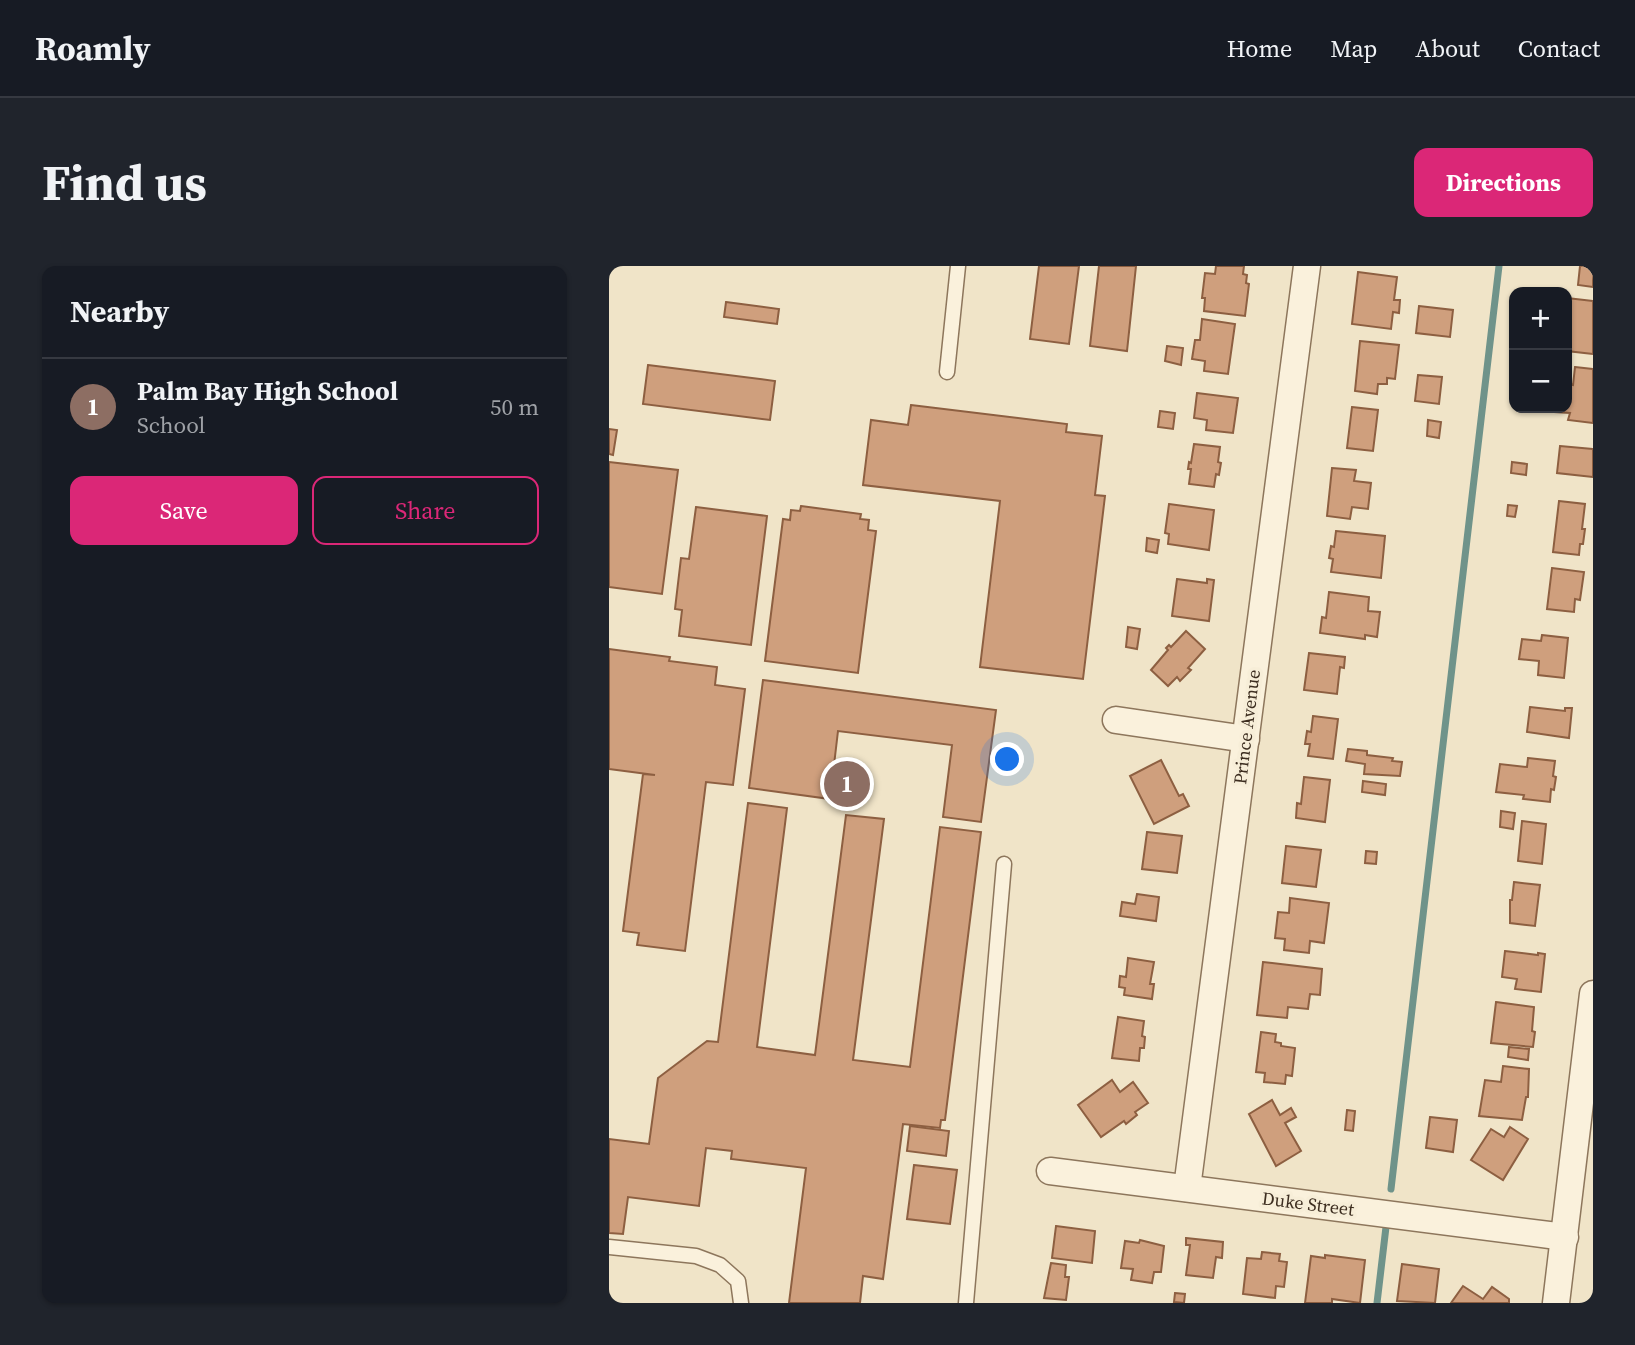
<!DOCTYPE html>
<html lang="en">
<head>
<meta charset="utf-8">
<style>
	body { margin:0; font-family:"Source Serif 4",serif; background:#20242c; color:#f1f3f6 }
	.controls { position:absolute; right:21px; top:21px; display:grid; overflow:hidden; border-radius:14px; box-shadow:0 2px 5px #0004 }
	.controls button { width:63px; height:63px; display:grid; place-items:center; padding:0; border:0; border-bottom:2px solid #363941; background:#171b24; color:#f1f3f6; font:35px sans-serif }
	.you { position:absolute; left:399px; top:494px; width:24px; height:24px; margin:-18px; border:5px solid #fff; border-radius:50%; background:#1a73e8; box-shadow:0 0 0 10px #1a73e833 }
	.badge { display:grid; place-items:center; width:46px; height:46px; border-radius:50%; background:#db2777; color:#fff; font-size:23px; font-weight:700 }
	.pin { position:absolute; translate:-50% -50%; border:4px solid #fff; box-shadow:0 2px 7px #0006 }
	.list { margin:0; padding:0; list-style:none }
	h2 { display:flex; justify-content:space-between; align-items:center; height:91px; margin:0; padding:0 28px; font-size:30px }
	h2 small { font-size:23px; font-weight:400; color:#9ea1a6 }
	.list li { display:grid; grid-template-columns:46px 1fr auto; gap:21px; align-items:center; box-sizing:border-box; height:98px; padding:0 28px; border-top:2px solid #363941 }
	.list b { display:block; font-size:26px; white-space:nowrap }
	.list p { margin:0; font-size:23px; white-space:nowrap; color:#9ea1a6 }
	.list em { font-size:23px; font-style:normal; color:#9ea1a6 }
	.actions { display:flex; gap:14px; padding:21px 28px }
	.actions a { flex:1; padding:16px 0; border:2px solid #db2777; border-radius:14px; text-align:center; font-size:24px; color:#db2777 }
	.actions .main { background:#db2777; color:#fff }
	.map { position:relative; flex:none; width:984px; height:1037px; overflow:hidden; border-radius:14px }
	header { display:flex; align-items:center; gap:42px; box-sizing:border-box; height:98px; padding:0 35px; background:#171b24; border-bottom:2px solid #363941 }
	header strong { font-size:33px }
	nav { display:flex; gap:38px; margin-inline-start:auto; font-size:24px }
	.intro { display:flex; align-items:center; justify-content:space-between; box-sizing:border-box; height:168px; padding:0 42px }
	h1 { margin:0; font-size:49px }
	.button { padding:18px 32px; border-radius:14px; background:#db2777; color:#fff; font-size:24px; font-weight:700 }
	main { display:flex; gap:42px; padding:0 42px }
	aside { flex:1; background:#171b24; border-radius:14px; box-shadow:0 2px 5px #0004 }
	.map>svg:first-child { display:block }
</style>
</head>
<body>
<header>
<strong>Roamly</strong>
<nav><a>Home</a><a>Map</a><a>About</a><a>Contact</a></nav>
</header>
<div class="intro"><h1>Find us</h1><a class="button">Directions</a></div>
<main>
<aside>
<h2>Nearby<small></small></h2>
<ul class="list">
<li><span class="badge" style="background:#8d6e63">1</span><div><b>Palm Bay High School</b><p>School</p></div><em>50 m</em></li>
</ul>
<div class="actions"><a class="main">Save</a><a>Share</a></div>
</aside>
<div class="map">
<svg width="984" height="1037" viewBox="0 0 984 1037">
	<rect width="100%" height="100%" fill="#f0e4c8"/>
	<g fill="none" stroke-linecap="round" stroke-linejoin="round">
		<g stroke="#6f938a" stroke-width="7">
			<polyline points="782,923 890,0"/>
			<polyline points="768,1037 777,961"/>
		</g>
	</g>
	<g fill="#cf9f7d" stroke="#8d5f41" stroke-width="2">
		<polygon points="430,0 470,0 460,78 421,73"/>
		<polygon points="490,0 527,0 518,85 481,80"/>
		<polygon points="607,0 635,0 634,8 638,9 637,17 640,18 636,50 595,45 596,32 593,32 596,7 606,8"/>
		<polygon points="971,0 984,0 984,21 969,19"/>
		<polygon points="749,6 788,11 785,34 791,34 790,47 784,46 782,63 743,58"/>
		<polygon points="958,32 984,35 984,88 958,85"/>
		<polygon points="117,36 170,43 168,58 115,51"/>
		<polygon points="810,40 844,44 841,71 807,67"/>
		<polygon points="593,53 626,58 619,108 595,105 596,95 583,93 586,74 591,74"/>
		<polygon points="751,75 790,79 786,113 778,112 778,118 769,118 768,128 746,125"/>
		<polygon points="558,80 574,82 572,99 556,95"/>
		<polygon points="39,99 166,115 161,154 34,138"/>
		<polygon points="966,101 984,103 984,157 959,154 961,147 946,146 946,142 958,142 958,118 964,119"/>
		<polygon points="809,109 833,111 830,138 806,135"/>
		<polygon points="588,127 629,132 624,167 597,164 598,154 585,152"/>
		<polygon points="302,139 458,158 457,166 493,170 486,229 496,230 474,413 371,401 391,235 254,219 262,154 299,159"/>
		<polygon points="743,141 769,144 764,185 738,182"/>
		<polygon points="551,145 566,147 564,163 549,161"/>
		<polygon points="819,154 832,156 830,172 818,170"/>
		<polygon points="0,163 8,164 4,189 0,188"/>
		<polygon points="585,178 611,181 609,196 612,197 610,209 607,208 605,221 580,218 582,203 579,203 580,196 582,197"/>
		<polygon points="951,180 984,183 984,211 948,207"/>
		<polygon points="0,196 69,204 53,328 0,321"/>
		<polygon points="903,196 918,198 917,209 902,207"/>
		<polygon points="723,202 747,204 745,215 762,217 759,243 743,241 741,253 718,250"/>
		<polygon points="950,235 976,238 973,263 976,263 974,278 971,278 970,289 944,286"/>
		<polygon points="560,238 605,244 600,284 559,278 560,268 556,267"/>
		<polygon points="899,239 908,240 906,251 898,250"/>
		<polygon points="192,240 252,248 251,253 260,254 259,264 267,265 249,407 156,395 174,253 181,254 182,244 191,245"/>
		<polygon points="87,241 158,250 142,379 70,370 73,344 66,343 72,292 80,293"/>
		<polygon points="727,265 776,270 772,312 722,306 724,293 720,292 722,280 725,281"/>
		<polygon points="538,272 550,274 548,287 537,285"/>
		<polygon points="943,302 975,306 971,334 966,333 965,346 938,343"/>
		<polygon points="568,313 598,317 598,313 605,314 600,355 563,350"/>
		<polygon points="720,326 760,331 759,345 771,346 768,371 756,369 756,373 711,367 713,351 717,352"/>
		<polygon points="519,361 531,363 528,383 517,381"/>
		<polygon points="577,365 596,383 579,402 582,404 571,415 568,411 559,420 542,404 559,384 557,382 560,379 562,381"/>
		<polygon points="933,369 959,372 955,412 929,409 930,395 910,393 913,373 932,375"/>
		<polygon points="0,383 61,391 60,395 108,401 106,419 136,423 124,519 97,516 76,685 28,679 30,667 14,665 34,508 46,509 0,503"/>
		<polygon points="700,387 736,391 735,402 731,401 728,428 695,424"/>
		<polygon points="154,414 387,444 372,556 334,551 343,479 229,465 221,533 140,522"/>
		<polygon points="921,441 956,445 956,442 963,442 960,472 918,466"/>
		<polygon points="704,450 729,453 724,493 699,490 701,478 696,478 698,465 702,466"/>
		<polygon points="739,483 758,485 758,489 784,492 783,495 793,496 791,510 755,508 756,498 737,495"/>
		<polygon points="919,492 946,495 944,510 947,511 945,524 942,523 941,536 914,533 915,529 887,526 891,498 918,501"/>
		<polygon points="552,494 570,530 574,528 580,540 545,558 521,510"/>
		<polygon points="695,511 721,514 716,556 687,552 688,537 692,538"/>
		<polygon points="754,515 777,518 776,529 753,526"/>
		<polygon points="139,537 178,542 148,781 206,789 237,549 275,553 244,794 301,801 331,561 372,566 336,854 332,854 331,862 294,858 274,1013 254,1010 251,1037 180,1037 197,902 122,893 123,885 97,882 90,940 19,931 14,968 0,967 0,873 40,878 49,812 98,775 109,776"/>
		<polygon points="892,545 906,547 904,563 891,561"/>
		<polygon points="913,555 937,558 933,598 909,595"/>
		<polygon points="538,566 573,570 568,607 533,603"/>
		<polygon points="677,580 712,584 707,621 673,617"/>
		<polygon points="757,585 768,586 767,598 756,597"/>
		<polygon points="905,616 931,619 926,660 901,657 901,634 903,634"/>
		<polygon points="528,628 550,631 547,655 511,650 513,636 526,638"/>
		<polygon points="681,632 720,637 715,677 701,675 700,687 675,684 676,673 666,672 669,646 680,647"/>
		<polygon points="896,685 929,689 929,687 936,688 932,726 906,723 908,713 893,711"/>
		<polygon points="519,692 545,696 541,718 545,718 543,733 515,729 516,722 510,721 511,710 517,711"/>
		<polygon points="654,696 713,703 711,729 701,728 699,743 679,741 678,752 648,749"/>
		<polygon points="887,736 925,741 923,765 926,766 924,781 882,777"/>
		<polygon points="509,751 535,755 533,770 536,771 535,782 531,782 530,795 503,792"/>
		<polygon points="652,766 667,768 666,776 672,777 672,780 686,782 683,810 677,809 676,818 655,816 656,807 647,806"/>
		<polygon points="900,781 920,783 919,794 899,791"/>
		<polygon points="894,800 920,803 919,831 917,831 913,854 870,850 876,814 892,816"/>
		<polygon points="503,814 511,826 524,816 539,837 526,846 528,849 517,858 515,855 492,871 469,839"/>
		<polygon points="663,834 671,849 682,842 687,851 676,857 692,885 667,900 640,848"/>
		<polygon points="738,844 746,845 744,865 736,864"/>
		<polygon points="821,851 848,854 844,886 817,882"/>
		<polygon points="301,860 340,865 337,890 298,885"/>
		<polygon points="901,861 919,873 894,914 862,894 882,863 895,871"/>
		<polygon points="305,899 348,904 341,958 298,953"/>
		<polygon points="447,960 486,965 483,997 443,992"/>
		<polygon points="577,972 614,976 613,992 607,991 604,1012 577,1009 581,979 577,979"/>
		<polygon points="531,974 555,980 552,1006 545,1006 543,1017 522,1014 524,1003 512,1002 516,975 530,977"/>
		<polygon points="653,986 671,988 670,995 678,996 675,1021 667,1020 666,1032 634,1028 638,992 652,993"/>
		<polygon points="716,989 756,994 751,1037 723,1033 723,1037 696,1037 702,990 716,992"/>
		<polygon points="442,997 457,999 456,1011 460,1011 457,1034 435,1032"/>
		<polygon points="793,998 830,1003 826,1037 788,1035"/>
		<polygon points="854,1020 874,1033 883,1021 900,1033 900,1037 842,1037"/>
		<polygon points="566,1027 576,1028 575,1037 565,1036"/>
	</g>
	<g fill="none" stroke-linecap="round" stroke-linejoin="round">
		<defs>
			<g id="lane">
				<polyline points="338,106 349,0"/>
				<polyline points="0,981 87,990 111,999 129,1015 132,1037"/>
				<polyline points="357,1037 395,598"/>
			</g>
			<g id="street">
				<polyline points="507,454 637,473"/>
				<polyline points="441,905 956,971"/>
				<polyline points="578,922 698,0"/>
				<polyline points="947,1037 984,728"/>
			</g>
		</defs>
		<use href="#lane" stroke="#8d765c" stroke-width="17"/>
		<use href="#street" stroke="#8d765c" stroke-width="29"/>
		<use href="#lane" stroke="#faf1dc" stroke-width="14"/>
		<use href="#street" stroke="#faf1dc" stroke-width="26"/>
	</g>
	<g text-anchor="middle" stroke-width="7" stroke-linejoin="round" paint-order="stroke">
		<g font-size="18" fill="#3d2e20" stroke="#f7eed8">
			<text transform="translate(638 461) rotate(-83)" y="6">Prince Avenue</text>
			<text transform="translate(699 938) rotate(7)" y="6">Duke Street</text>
		</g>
	</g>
</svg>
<div class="controls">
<button>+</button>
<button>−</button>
</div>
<div class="you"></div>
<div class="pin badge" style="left:238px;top:518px;background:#8d6e63">1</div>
</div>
</main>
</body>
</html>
